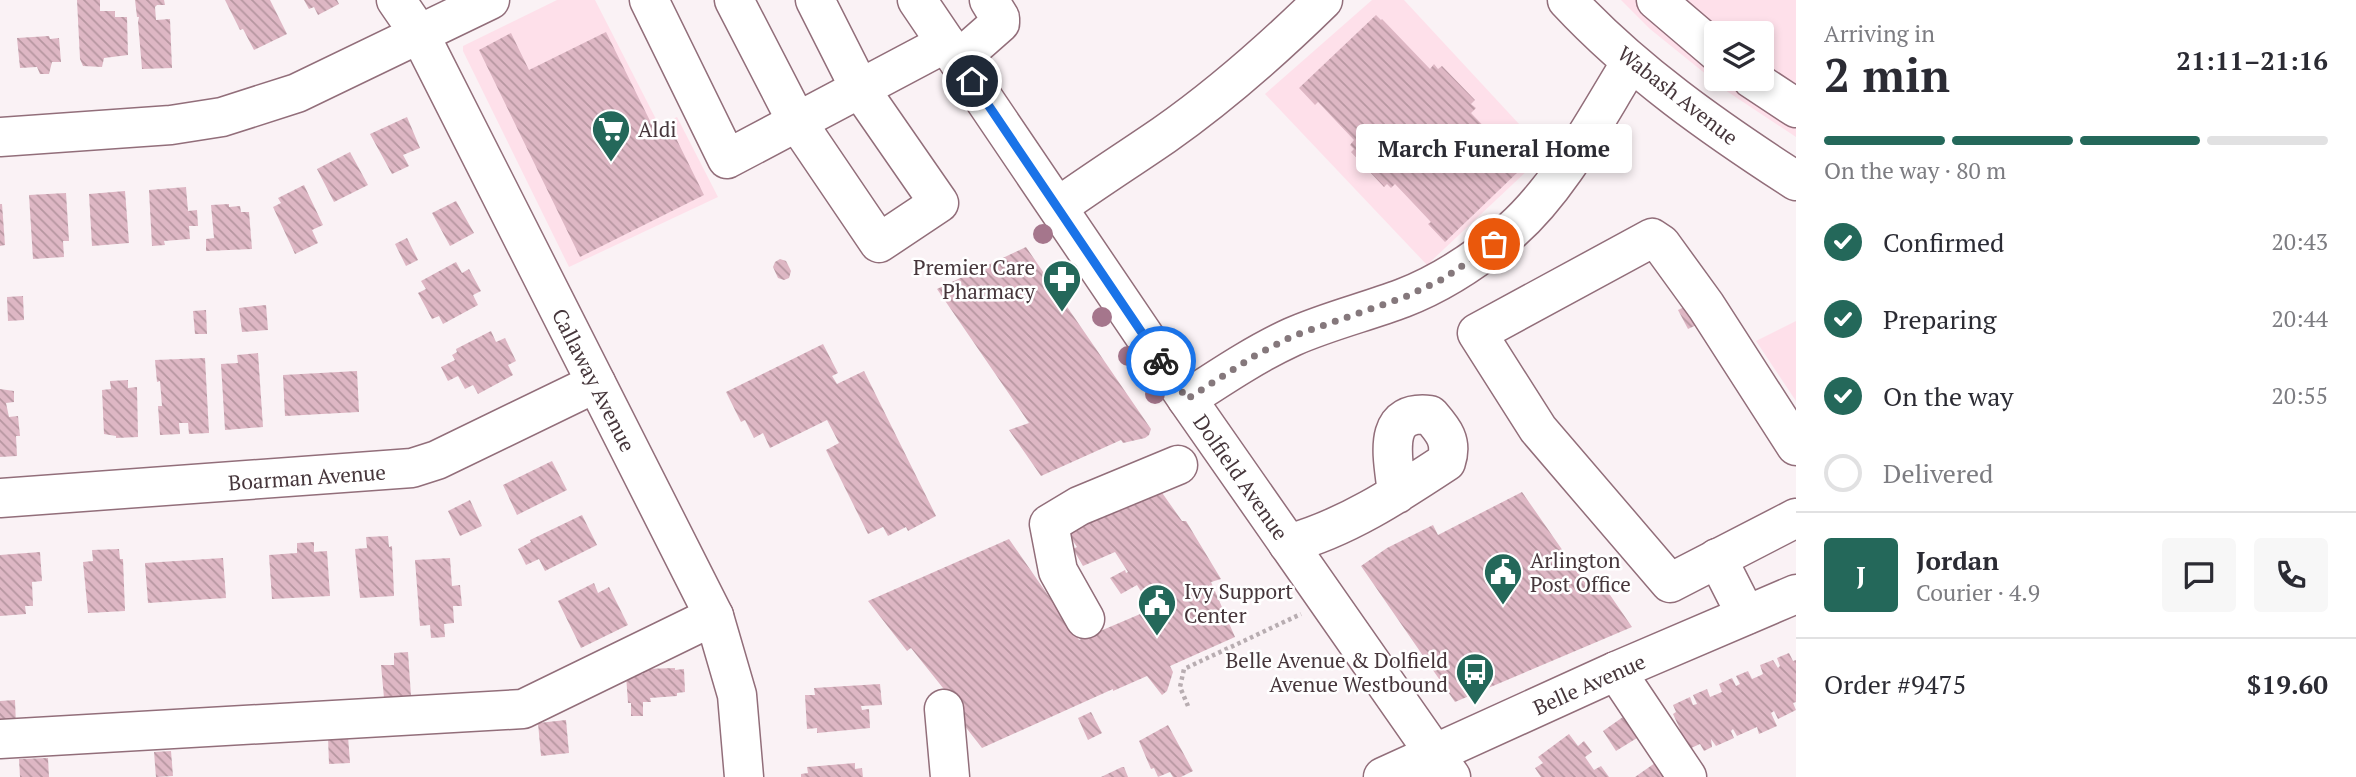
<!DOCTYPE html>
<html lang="en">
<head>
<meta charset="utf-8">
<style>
	body { margin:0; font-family:"PT Serif",serif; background:#f7f7f7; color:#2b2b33; height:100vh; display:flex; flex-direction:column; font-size:26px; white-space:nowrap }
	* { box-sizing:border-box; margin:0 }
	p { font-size:23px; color:#7c7c81 }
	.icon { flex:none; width:38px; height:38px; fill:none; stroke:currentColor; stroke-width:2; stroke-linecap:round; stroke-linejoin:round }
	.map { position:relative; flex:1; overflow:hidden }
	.details { display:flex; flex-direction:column; background:#fff; width:560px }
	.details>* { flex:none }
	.buttons { position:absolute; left:1704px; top:21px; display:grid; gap:14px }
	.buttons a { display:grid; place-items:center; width:70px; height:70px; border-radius:7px; background:#fff; box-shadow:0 4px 10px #0003; font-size:35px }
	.pin { position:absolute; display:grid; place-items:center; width:60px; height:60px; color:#fff; margin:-30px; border:4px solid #fff; border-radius:50%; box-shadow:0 2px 7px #0007 }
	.courier { position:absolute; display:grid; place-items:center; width:70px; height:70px; margin:-35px; border:5px solid #1a73e8; border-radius:50%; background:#fff; color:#222; box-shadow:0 2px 9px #0007 }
	.bubble { position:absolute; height:49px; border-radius:7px; background:#fff; box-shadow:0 4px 10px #0003; font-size:23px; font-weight:600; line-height:49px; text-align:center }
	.head em { font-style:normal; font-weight:600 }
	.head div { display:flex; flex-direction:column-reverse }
	.head { display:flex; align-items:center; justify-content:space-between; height:119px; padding:0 28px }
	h1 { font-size:46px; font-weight:600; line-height:52px }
	.bar { display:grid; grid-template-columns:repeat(4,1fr); gap:10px 7px; align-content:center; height:84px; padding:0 28px }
	.bar i { height:9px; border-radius:5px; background:#e1e1e2 }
	.bar .active { background:#24685a }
	.bar p { grid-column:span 4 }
	.line { display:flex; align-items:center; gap:18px; padding:0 28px; border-top:2px solid #e1e1e2 }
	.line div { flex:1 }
	.round { display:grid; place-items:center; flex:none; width:74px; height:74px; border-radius:7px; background:#f7f7f7 }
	ol { padding:0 28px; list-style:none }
	li { display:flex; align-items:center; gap:21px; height:77px }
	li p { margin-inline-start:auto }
	li .icon { padding:7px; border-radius:50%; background:#24685a; color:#fff; stroke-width:4 }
	li:last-child { color:#7c7c81 }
	li i { width:38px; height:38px; border:4px solid #e1e1e2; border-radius:50% }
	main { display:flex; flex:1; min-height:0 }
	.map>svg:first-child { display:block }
	.built { fill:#fee0ea; fill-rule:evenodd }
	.building { fill:url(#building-back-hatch) }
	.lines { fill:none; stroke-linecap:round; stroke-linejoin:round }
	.minor-casing { stroke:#926e7a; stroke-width:41 }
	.major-casing { stroke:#926e7a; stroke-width:41 }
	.path { stroke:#b8adb1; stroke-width:4.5; stroke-dasharray:3.5 3.5; stroke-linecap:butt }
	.minor { stroke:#fff; stroke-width:38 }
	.major { stroke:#fff; stroke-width:38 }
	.tree { fill:#a5768c }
	.done { stroke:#85787c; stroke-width:7; stroke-dasharray:0 12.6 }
	.route { stroke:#1a73e8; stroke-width:9 }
	.labels { text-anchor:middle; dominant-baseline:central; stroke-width:5; stroke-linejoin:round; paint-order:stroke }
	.street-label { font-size:21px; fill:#46363b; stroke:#fff }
	.poi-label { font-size:21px; fill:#46363b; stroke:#fff; text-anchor:start }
</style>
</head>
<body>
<main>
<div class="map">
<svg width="1796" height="777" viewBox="0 0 1796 777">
	<defs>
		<pattern id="building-back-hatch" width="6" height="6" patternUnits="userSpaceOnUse" patternTransform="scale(1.75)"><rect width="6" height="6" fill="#deb7c4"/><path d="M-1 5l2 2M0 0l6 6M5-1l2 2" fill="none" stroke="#b696a0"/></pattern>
	</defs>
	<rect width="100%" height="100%" fill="#faf2f5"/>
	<g class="built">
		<path d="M557 0H595L659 125 677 117 718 197 569 267 463 51V46Z"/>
		<path d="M1372 0H1404L1546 153 1427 265 1265 94Z"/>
		<path d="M1621 0H1796V137L1728 92 1650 29ZM1717 33H1762V79H1717Z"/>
		<path d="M1796 321V401L1756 341Z"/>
	</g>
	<g class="building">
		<path d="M77 0H100V11H115V17H127L128 55 104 58 102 67 83 66 80 59Z"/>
		<path d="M135 0H164L165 5H157L155 7 156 20 170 19 172 68 142 69 138 22 139 17H137Z"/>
		<path d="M225 0H270L287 34 254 50 243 29 240 30Z"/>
		<path d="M304 0H337L339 4 318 15 314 7 309 9Z"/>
		<path d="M1376 15 1381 20 1382 19 1430 69 1434 64 1438 69 1442 66 1475 100 1471 104 1476 108 1471 113 1520 164 1518 165 1521 169 1445 242 1428 224 1431 222 1395 184 1391 188 1387 184 1384 187 1351 152 1354 149 1350 145 1354 140 1318 102 1315 105 1299 88Z"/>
		<path d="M606 32 655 131 669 124 704 195 580 257 479 50 511 33 529 70Z"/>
		<path d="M49 36 50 39 59 38 61 62H52L49 74H40L37 67 20 68 17 38Z"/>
		<path d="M407 117 420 148 403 155 409 166 392 174 370 134Z"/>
		<path d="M350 152 368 185 334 202 317 169Z"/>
		<path d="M304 185 323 225 312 230 318 243 295 254 273 207 281 203 278 198Z"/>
		<path d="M186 187 188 211 197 210 198 226H189L190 239 164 241 165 245 152 246 149 190Z"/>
		<path d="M125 191 129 243 92 246 89 194Z"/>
		<path d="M66 193 69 241H63L64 257 33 259 29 195Z"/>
		<path d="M456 201 474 233 450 246 432 213Z"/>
		<path d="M0 204H2L5 245 0 246Z"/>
		<path d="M229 204V207L240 206 241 212H249L252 249 206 251V239L214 238 211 205Z"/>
		<path d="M407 238 418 260 406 266 395 244Z"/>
		<path d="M1026 247 1151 429 1149 435 1145 438 1123 443 1121 440 1041 476 1009 430 1029 423 937 289Z"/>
		<path d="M780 259 786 261 791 271 789 278 784 280 778 278 773 267 775 262Z"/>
		<path d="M456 262 462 273 469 269 481 291 473 295 478 305 443 324 439 316 432 319 418 293 426 289 421 281Z"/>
		<path d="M23 296 24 320 8 321 7 297Z"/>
		<path d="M1697 301 1707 320 1688 329 1678 310Z"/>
		<path d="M266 305 268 330 242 332 239 308Z"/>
		<path d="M206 310 207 334H195L193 311Z"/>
		<path d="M491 331 496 342 505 338 516 361 508 365 513 375 478 394 473 385 465 389 458 376 448 381 441 367 455 360 452 355 457 352 456 349Z"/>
		<path d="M823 344 838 373 832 376 837 384 864 371 936 516 908 531 906 527 888 536 883 527 868 534 826 450 839 443 827 420 770 448 763 433 754 438 745 420 741 422 726 392Z"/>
		<path d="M258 353 263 427 225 430 221 364 238 363 237 355Z"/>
		<path d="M205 358 209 433 189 434 188 423H179L180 434 160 435 158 406H162L160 381 157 382 155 360Z"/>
		<path d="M357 371 359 412 285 416 283 375Z"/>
		<path d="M128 380V388L137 387 138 437 116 438V436L104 434 102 390 111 389 110 381Z"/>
		<path d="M0 389 14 391V402L6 403 9 417 18 416 20 436H16L17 456 0 457Z"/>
		<path d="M552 461 567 490 517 515 503 485Z"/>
		<path d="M1153 480 1182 521H1186L1221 579 1211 582 1235 637 1170 666 1173 672 1167 691 1162 695 1147 676 1113 691V689L982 748 942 697 947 693 911 648 907 651 868 601 1009 539 1079 640 1152 609 1137 585 1121 594 1110 578 1125 570 1126 573 1128 572 1115 552 1083 566 1073 549 1077 547 1063 526Z"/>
		<path d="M1522 492 1586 584 1597 576 1632 627 1455 702 1361 566 1387 548 1433 525 1438 535Z"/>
		<path d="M470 500 482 526 460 536 448 511Z"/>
		<path d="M582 515 597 545 545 571 539 559 526 565 518 549 531 542 530 540Z"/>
		<path d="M388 536 389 547 392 546 394 596 360 598 355 549 367 548 366 537Z"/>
		<path d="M314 542V552L327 551 330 596 272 599 269 555 297 553V543Z"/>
		<path d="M119 549 120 559H123L125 611 88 613 83 562 93 561 92 550Z"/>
		<path d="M40 552 42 581 32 582 33 606H25L26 614 0 616V555Z"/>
		<path d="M223 558 226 598 148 603 145 563Z"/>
		<path d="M450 558 452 586 460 585 462 606H453L454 623 444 624 445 637 431 638 430 625 420 626 415 560Z"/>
		<path d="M594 583 598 593 609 587 628 625 581 648 558 601Z"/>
		<path d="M408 652 411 696 384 698 381 665H394V653Z"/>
		<path d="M1789 653 1793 661 1796 660V702L1793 703 1796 710 1778 719 1774 711 1771 713 1777 726 1759 734 1757 727 1737 736 1733 729 1731 731 1734 738 1716 746 1711 739 1712 747 1704 751 1700 744 1689 749 1673 714 1676 712 1673 705 1690 697 1693 705 1697 704 1693 695 1707 689 1710 697 1722 692 1719 684 1732 678 1736 686 1740 684 1736 676 1748 671 1752 679 1759 676 1763 674 1760 665 1773 660 1778 668 1780 666 1777 658Z"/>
		<path d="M675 668V670L684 669 685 692 677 693V696L650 698 651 702H643V716H631V703H628L626 675 643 674V669Z"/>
		<path d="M880 684 882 705 861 706 862 710 869 709 870 728 817 733V728L807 729 805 695H815L814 688Z"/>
		<path d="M15 700 16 726 0 727V701Z"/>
		<path d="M1091 712 1102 733 1088 740 1078 718Z"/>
		<path d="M1623 717 1637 738 1616 751 1603 731Z"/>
		<path d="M566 720 569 753 541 756 538 723Z"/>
		<path d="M1168 725 1193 771 1181 777H1173L1170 772 1158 777 1154 768 1151 769 1139 741Z"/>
		<path d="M1569 734 1578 746 1584 741 1592 752 1585 757 1594 770 1601 766 1609 777H1541L1535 768 1543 763 1538 757Z"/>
		<path d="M348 736 350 763 329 764 328 737Z"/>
		<path d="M171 751 173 776 156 777 154 752Z"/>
		<path d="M48 758 49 777H20L19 759Z"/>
		<path d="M855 763V769L862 768 863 777H801V774L808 773 807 767Z"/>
		<path d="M1655 763 1665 777H1635Z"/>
		<path d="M1124 767 1128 777H1101L1122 767Z"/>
	</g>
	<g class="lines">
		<g class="minor-casing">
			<g id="minor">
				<path d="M396 0 420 35 714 616 737 695 744 777"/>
				<path d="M649 0 727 159 946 43"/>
				<path d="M734 0 797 122 879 243 939 203 860 89 815 0"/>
				<path d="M917 0 1187 399 1451 777"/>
				<path d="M958 60 1000 23V18L989 0"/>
				<path d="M1058 207C1093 182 1129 159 1164 135 1221 95 1273 49 1323 0"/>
				<path d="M1187 399C1221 377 1255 354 1292 337 1328 321 1366 312 1403 298 1442 283 1479 258 1511 231 1561 187 1596 118 1631 62"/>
				<path d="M1796 446 1706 306 1661 244 1652 238 1477 333 1538 429 1670 583 1796 518"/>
				<path d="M0 498 412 468 437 460 596 383"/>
				<path d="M1288 544C1346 528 1396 495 1446 462 1453 441 1443 430 1430 415 1379 409 1394 461 1397 494"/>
				<path d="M1717 558 1746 615"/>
				<path d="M1085 619 1058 571 1049 524 1079 506 1178 465"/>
				<path d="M1616 671 1687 777"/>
				<path d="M944 709 950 777"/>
				<path d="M0 739 523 709 714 616"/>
				<path d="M1383 777 1616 671 1796 594"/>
			</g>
		</g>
		<g class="major-casing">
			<g id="major">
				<path d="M1567 0C1634 72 1714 128 1796 181"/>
				<path d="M1656 0 1717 52"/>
				<path d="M1752 79 1796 108"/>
				<path d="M0 137 171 125 222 117 297 93 490 0"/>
			</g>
		</g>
		<path class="path" d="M1188 706 1180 687 1184 669 1301 614"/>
		<use href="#minor" class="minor"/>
		<use href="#major" class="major"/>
	</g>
	<g class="tree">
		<circle cx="1043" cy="234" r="10"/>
		<circle cx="1069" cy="272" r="10"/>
		<circle cx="1102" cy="317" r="10"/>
		<circle cx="1128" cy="356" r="10"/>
		<circle cx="1155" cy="394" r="10"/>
	</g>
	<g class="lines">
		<path class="done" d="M1161 361 1187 399 1256 355 1293 336 1405 297 1443 279 1494 244"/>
		<path class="route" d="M972 81 1161 361"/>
	</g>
	<defs>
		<g id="supermarket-pin" transform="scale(2.0125)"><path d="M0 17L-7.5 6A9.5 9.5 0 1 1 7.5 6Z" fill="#24685a" stroke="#fff"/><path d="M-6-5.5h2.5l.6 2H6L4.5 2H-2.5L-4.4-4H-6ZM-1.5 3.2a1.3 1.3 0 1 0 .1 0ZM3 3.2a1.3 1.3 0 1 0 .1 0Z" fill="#fff"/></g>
		<g id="pharmacy-pin" transform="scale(2.0125)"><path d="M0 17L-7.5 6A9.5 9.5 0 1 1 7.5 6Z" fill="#24685a" stroke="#fff"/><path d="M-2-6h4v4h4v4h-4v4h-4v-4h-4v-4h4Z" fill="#fff"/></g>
		<g id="civic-pin" transform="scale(2.0125)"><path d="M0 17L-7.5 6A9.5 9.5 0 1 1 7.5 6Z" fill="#24685a" stroke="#fff"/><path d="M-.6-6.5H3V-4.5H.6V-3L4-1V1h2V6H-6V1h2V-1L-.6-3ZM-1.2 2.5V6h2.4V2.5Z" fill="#fff"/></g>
		<g id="bus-pin" transform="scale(2.0125)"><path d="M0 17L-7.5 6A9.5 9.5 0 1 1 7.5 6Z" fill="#24685a" stroke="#fff"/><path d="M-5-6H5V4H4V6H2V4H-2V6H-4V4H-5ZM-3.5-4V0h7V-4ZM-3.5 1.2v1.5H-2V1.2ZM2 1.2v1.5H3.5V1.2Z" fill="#fff"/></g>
	</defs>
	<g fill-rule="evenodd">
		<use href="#supermarket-pin" x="611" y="129"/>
		<use href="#pharmacy-pin" x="1062" y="279"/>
		<use href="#civic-pin" x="1503" y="572"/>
		<use href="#civic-pin" x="1157" y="603"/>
		<use href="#bus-pin" x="1475" y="672"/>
	</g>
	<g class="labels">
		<g class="street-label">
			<text transform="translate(1678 95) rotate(38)">Wabash Avenue</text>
			<text transform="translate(594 380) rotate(63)">Callaway Avenue</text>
			<text transform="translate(307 477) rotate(-4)">Boarman Avenue</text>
			<text transform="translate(1241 477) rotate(55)">Dolfield Avenue</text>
			<text transform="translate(1589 684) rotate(-24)">Belle Avenue</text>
		</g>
		<g class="poi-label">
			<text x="638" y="129">Aldi</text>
			<text x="1035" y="267" text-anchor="end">Premier Care<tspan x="1035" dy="24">Pharmacy</tspan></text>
			<text x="1530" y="560">Arlington<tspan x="1530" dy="24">Post Office</tspan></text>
			<text x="1184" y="591">Ivy Support<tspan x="1184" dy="24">Center</tspan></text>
			<text x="1448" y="660" text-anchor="end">Belle Avenue &amp; Dolfield<tspan x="1448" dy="24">Avenue Westbound</tspan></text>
		</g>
	</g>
</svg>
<div class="buttons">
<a><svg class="icon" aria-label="layers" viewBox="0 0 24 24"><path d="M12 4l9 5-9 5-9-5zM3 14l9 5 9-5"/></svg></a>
</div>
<div class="pin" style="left:1494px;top:244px;background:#ea580c"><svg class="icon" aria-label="bag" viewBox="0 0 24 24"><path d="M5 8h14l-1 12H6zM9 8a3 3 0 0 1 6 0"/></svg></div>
<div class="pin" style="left:972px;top:81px;background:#1f2937"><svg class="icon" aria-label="home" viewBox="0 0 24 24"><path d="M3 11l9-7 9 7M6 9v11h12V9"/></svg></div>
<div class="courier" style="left:1161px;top:361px"><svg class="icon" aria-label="bike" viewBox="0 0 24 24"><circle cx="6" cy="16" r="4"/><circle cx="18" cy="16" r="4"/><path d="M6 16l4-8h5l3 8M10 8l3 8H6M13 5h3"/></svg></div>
<div class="bubble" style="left:1356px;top:124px;width:276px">March Funeral Home</div>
</div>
<section class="details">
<div class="head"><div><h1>2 min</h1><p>Arriving in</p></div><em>21:11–21:16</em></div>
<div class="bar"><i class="active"></i><i class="active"></i><i class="active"></i><i></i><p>On the way · 80 m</p></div>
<ol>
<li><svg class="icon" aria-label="check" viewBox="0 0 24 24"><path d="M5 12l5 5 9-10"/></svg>Confirmed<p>20:43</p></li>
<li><svg class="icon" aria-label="check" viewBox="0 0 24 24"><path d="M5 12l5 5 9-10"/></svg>Preparing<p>20:44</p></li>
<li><svg class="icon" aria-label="check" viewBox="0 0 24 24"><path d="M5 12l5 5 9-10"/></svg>On the way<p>20:55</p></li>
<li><i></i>Delivered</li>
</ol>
<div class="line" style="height:126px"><b class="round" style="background:#24685a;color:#fff">J</b><div><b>Jordan</b><p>Courier · 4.9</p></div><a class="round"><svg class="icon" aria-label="chat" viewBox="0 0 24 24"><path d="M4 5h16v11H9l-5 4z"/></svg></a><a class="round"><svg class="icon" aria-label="phone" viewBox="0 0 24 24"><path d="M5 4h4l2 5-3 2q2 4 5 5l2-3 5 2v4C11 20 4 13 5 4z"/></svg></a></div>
<div class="line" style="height:91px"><div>Order #9475</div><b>$19.60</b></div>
</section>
</main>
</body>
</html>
